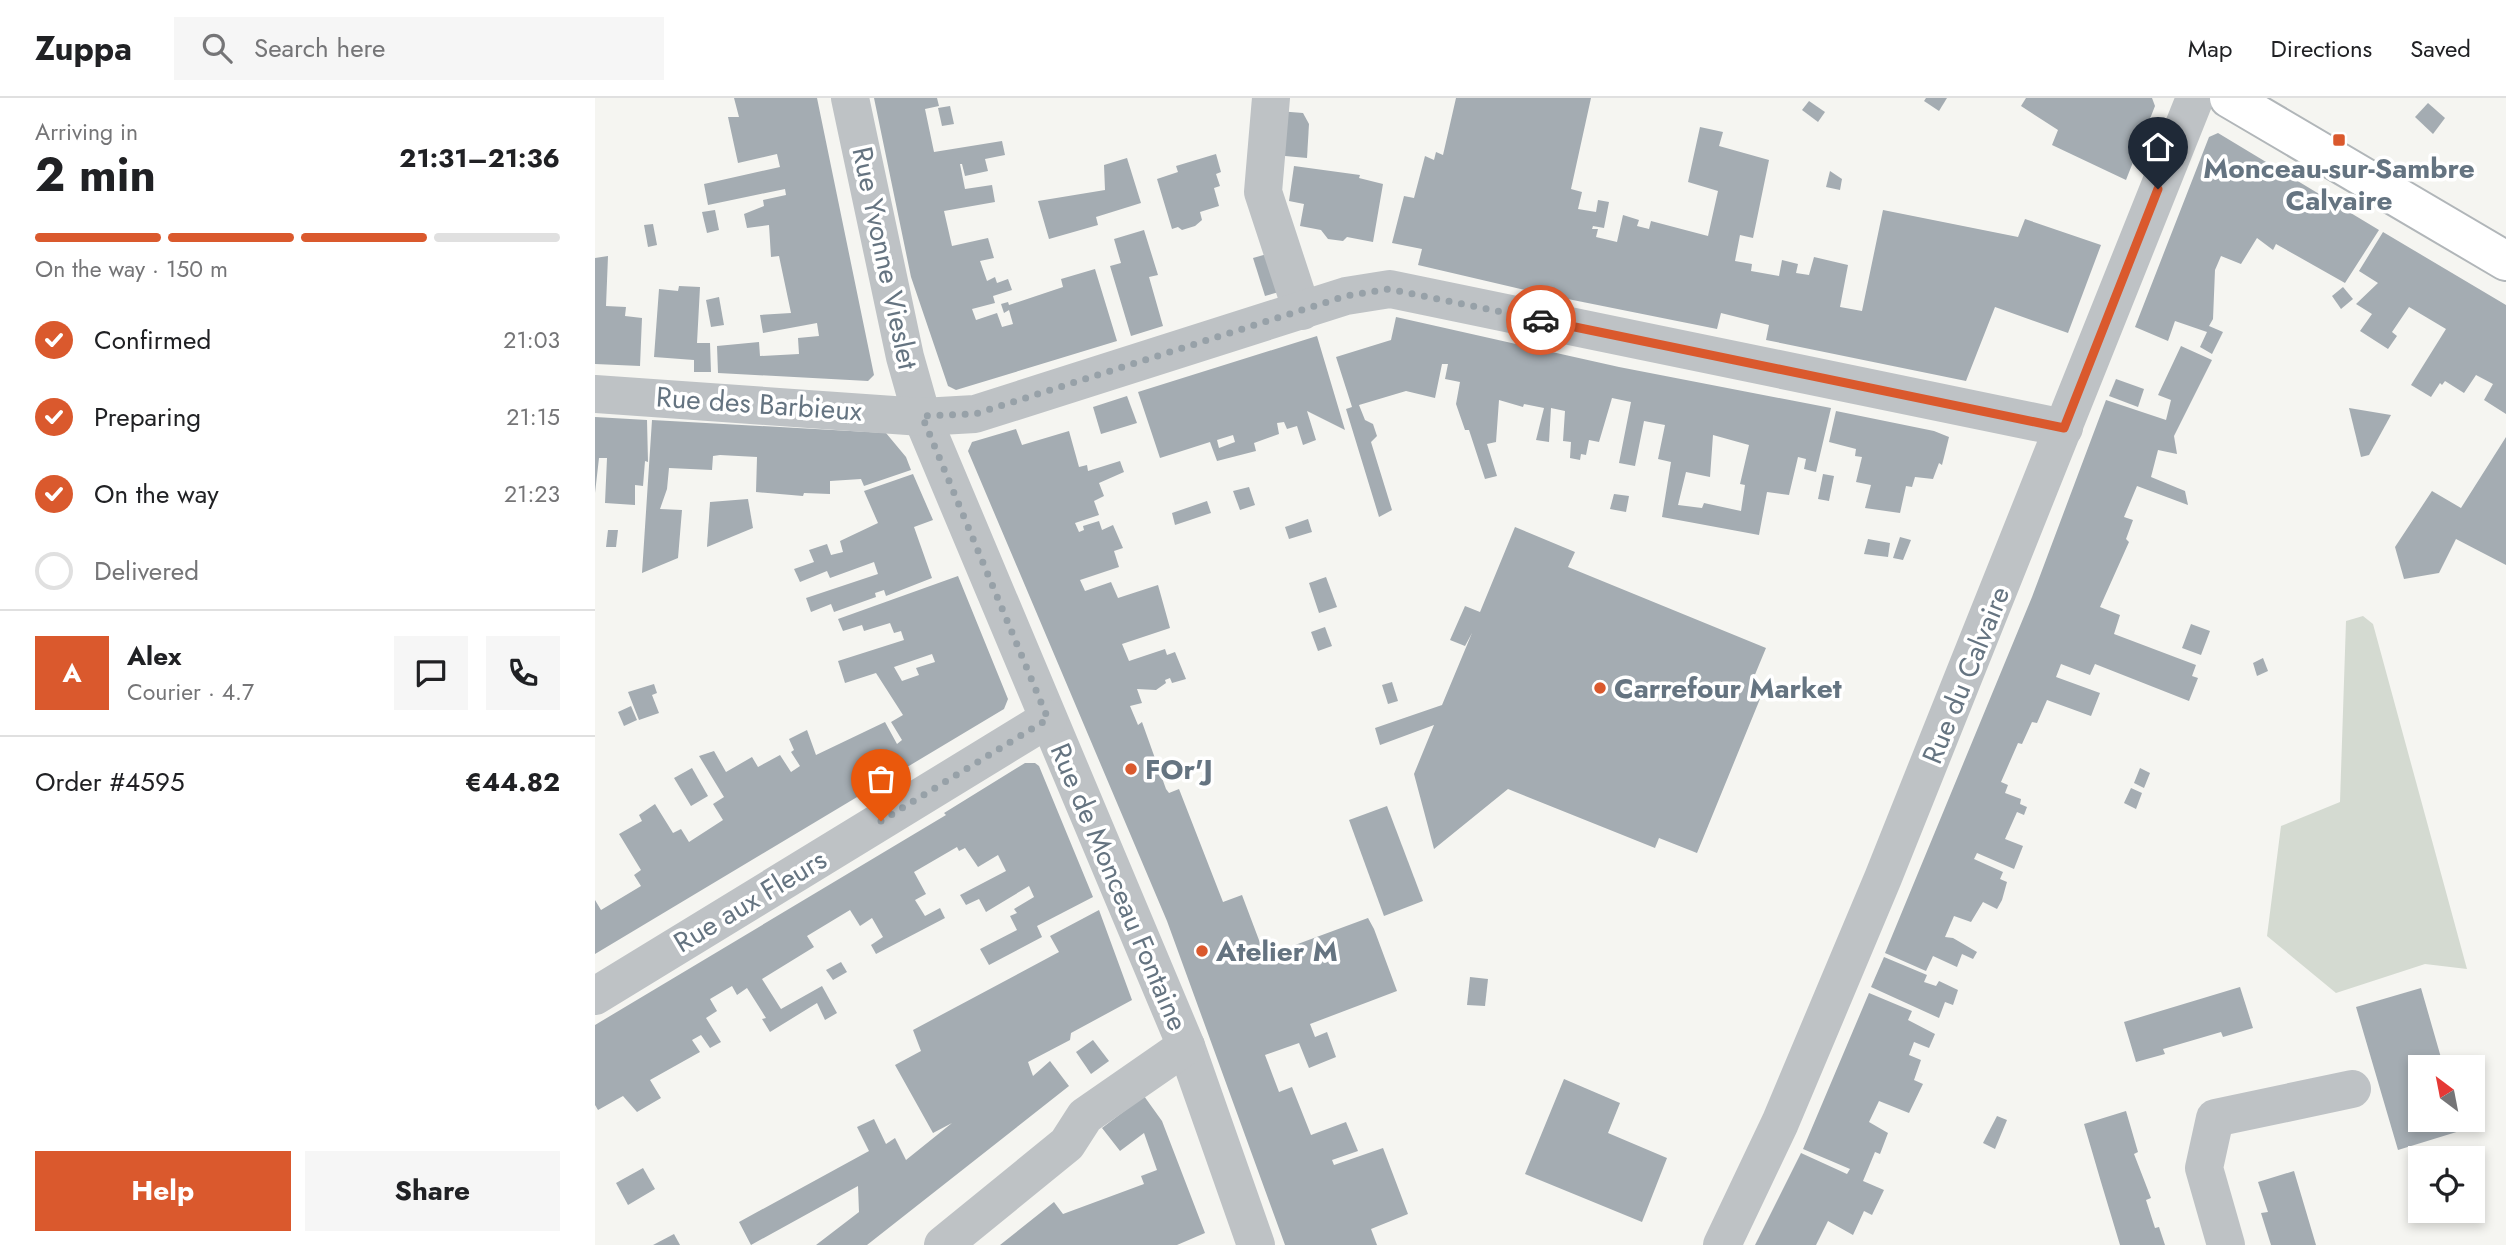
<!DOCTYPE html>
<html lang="en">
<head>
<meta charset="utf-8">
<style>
	body { margin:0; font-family:Jost,sans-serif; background:#f6f6f6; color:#202124; height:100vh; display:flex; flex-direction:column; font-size:26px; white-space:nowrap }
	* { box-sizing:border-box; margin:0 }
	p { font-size:23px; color:#757577 }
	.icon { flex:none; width:38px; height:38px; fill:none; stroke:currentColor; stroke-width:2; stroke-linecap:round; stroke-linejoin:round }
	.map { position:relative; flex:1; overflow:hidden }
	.drawer { display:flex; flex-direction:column; background:#fff; width:595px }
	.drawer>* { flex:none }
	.needle { width:46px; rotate:328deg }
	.tools { position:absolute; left:1813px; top:957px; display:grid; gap:14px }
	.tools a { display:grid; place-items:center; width:77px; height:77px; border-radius:0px; background:#fff; box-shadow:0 4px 10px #0003; font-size:35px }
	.pin { position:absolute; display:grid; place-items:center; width:60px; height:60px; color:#fff; margin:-72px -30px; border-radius:50% 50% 50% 0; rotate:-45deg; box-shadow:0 0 7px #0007 }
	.pin .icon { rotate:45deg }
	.courier { position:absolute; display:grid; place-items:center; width:70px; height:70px; margin:-35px; border:5px solid #da592d; border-radius:50%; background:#fff; color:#222; box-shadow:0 2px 9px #0007 }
	.overview em { font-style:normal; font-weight:700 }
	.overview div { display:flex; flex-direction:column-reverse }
	.overview { display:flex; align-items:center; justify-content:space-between; height:119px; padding:0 35px }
	h1 { font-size:46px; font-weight:700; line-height:52px }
	.bar { display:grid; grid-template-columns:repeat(4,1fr); gap:10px 7px; align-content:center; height:84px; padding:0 35px }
	.bar i { height:9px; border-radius:5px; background:#e0e0e0 }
	.bar .on { background:#da592d }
	.bar p { grid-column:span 4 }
	.line { display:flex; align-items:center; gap:18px; padding:0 35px; border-top:2px solid #e0e0e0 }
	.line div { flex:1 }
	.round { display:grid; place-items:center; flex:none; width:74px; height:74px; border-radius:0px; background:#f6f6f6 }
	ol { padding:0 35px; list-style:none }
	li { display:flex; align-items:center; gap:21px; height:77px }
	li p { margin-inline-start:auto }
	li .icon { padding:7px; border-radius:50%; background:#da592d; color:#fff; stroke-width:4 }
	li:last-child { color:#757577 }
	li i { width:38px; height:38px; border:4px solid #e0e0e0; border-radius:50% }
	.cta { display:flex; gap:14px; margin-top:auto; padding:14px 35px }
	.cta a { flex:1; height:80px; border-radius:0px; background:#da592d; color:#fff; font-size:28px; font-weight:700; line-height:80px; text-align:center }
	.cta a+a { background:#f6f6f6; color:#202124 }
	header { display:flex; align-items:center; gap:42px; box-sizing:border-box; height:98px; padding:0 35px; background:#fff; border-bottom:2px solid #e0e0e0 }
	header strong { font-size:33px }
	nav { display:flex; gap:38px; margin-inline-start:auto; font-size:24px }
	.search { width:490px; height:63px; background:#f6f6f6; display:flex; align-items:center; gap:18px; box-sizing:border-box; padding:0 24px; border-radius:0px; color:#757577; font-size:26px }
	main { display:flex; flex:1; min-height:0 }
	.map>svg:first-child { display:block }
	.green { fill:#d4dad1 }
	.building { fill:#a4acb2; fill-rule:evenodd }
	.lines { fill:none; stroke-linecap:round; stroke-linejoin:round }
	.major-casing { stroke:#b1b6b9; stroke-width:42 }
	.minor { stroke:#bec2c5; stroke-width:38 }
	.major { stroke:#fff; stroke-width:38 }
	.done { stroke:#97a1a8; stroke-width:7; stroke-dasharray:0 12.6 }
	.route { stroke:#da592d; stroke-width:9 }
	.poi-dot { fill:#da592d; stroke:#fff; stroke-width:2.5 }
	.labels { text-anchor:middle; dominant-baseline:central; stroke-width:7; stroke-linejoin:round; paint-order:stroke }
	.poi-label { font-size:28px; font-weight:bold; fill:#657481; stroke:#fff; text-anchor:start }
	.street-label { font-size:28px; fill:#657481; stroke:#fff }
</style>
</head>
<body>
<header>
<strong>Zuppa</strong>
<div class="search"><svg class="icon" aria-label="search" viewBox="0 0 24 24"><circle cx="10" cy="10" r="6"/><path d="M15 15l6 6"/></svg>Search here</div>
<nav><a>Map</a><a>Directions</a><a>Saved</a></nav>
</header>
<main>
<section class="drawer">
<div class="overview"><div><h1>2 min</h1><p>Arriving in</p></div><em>21:31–21:36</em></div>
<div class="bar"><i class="on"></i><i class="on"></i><i class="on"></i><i></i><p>On the way · 150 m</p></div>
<ol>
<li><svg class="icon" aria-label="check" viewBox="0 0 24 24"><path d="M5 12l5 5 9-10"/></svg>Confirmed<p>21:03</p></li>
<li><svg class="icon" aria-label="check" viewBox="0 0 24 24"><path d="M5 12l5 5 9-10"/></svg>Preparing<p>21:15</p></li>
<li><svg class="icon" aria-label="check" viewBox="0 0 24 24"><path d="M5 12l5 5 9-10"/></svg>On the way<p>21:23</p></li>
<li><i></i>Delivered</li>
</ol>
<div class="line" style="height:126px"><b class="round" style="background:#da592d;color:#fff">A</b><div><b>Alex</b><p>Courier · 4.7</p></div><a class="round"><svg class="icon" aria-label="chat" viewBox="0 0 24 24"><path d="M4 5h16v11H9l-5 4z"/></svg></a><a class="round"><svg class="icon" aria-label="phone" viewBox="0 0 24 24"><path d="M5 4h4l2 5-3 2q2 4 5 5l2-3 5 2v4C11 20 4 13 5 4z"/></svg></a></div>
<div class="line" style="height:91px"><div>Order #4595</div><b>€44.82</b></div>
<div class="cta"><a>Help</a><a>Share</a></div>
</section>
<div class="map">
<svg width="1911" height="1147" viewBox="0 0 1911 1147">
	<rect width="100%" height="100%" fill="#f5f5f1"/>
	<path class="green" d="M1768 518 1778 526 1872 871 1830 866 1741 895 1672 838 1686 728 1745 704 1751 523Z"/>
	<g class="building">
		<path d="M139 0H222L279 277 273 283 123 275 122 248 164 244 165 258 204 256 203 240 224 238 222 225 168 235 165 217 196 215 184 158 176 159 174 127 152 130 149 116 169 108 168 102 191 97 190 91 113 107 109 86 185 69 182 56 143 65 133 19H144Z"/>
		<path d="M279 0H342L344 8 330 11 339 54 407 43 410 57 390 61 393 73 370 78 367 66H365L370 91 397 87 400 104 349 113 357 148 393 140 399 160 385 163 392 183 400 179 402 185 413 181 417 192 398 198 400 205 377 211 381 222 402 215 407 229 418 226 414 212 409 215 406 206 413 204 414 207 468 189 466 181 500 171 522 243 361 292 353 288 316 179Z"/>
		<path d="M861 0H996L976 91 987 94 983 111 1001 114 1003 102 1014 104 1009 130 998 128 997 131H1003L1001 139 1022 144 1028 117 1044 122 1042 128 1054 131 1056 123 1113 138 1123 93 1093 84 1105 29 1128 34 1124 48 1174 62 1158 140 1145 137 1140 163 1157 166 1156 173 1184 178 1187 162 1203 166 1201 175 1214 177 1219 159 1253 167 1245 209 1267 213 1288 112 1423 139 1430 121 1506 147 1473 235 1400 209 1371 283 1171 242 1174 227 1126 215 1122 231 938 194 823 167 827 151 797 145 809 98 819 100 830 58 839 62 841 54 848 57Z"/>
		<path d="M1331 0H1352L1344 13 1329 3Z"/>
		<path d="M1431 0H1557L1560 8 1531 82 1457 47 1463 32 1426 8Z"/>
		<path d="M1214 3 1230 14 1223 24 1207 12Z"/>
		<path d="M1833 5 1850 20 1838 36 1820 19Z"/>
		<path d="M355 8 359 26 347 28 343 10Z"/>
		<path d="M683 13 708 15 714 26 712 60 679 57Z"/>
		<path d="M1623 35 1784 132 1750 185 1681 146 1678 152 1662 140 1646 166 1626 158 1620 172 1618 221 1614 228 1628 234 1617 256 1605 249 1612 234 1580 223 1573 243 1540 229 1614 39Z"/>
		<path d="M621 56 626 74 621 76 625 88 619 90 624 108 605 114 607 122 600 128 587 132 583 129 577 131 562 81 583 74 581 68Z"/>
		<path d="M532 60 546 105 501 119 503 127 454 141 443 103 510 92 509 67Z"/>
		<path d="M699 68 765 77 764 80 788 86 778 144 752 139 748 143 733 141 726 132 705 128 709 106 694 103Z"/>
		<path d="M1235 73 1247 81 1245 92 1231 89Z"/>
		<path d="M120 112 124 132 112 135 107 114Z"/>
		<path d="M58 126 62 147 53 149 49 127Z"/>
		<path d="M549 132 563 177 554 179 568 228 536 238 515 168 526 165 519 141Z"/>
		<path d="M1788 134 1911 207V316L1889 302 1898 286 1881 277 1869 295 1850 283 1847 287 1845 285 1836 299 1816 287 1851 231 1814 209 1797 234 1802 238 1793 251 1765 233 1777 216 1761 206 1783 185 1764 173Z"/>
		<path d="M679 154 691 192 670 198 658 160Z"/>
		<path d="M13 158 11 208 31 209 30 218 47 220 45 268 0 266V160Z"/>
		<path d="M84 188 105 189 102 245H115L116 274H99V262L59 259 64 191 83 193Z"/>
		<path d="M1748 189 1758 201 1746 211 1737 198Z"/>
		<path d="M124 199 129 227 116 229 111 202Z"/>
		<path d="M801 219 1024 269 1236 310 1221 374 1209 371 1211 361 1203 359 1194 397 1172 394 1164 437 1067 419 1076 364 1063 361 1070 327 1049 323 1040 368 1024 365 1036 304 1017 300 1004 344 994 342 991 357 986 356 985 362 975 360 976 344 968 343 970 313 956 310 954 344 941 342 949 310 929 306 928 309 904 302 901 344 892 346 902 378 890 381 874 332H870L861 306 865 284 850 281 853 266H847L840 300 811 293 764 307 770 322 778 326 782 338 776 344 797 412 784 419 751 311 757 309 741 259 796 242ZM1118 337 1154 347 1145 386 1150 387 1146 413 1109 405 1107 410 1083 407 1091 374 1115 379Z"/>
		<path d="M722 238 750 332 712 313 721 342 708 347 702 328 692 331 689 324 682 325 684 336 659 345 661 353 622 363 615 344 565 360 543 294ZM638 337 640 344 624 350 622 342Z"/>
		<path d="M1586 248 1617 262 1579 338 1582 356 1563 352 1556 379 1590 393 1593 407 1542 388 1529 419 1538 422 1531 441 1534 444 1505 509 1525 517 1519 536 1601 567 1597 578 1603 580 1594 603 1500 566 1495 577 1466 566 1461 579 1505 595 1496 618 1452 602 1442 625 1437 624 1427 646 1423 645 1406 684 1413 687 1410 695 1426 701 1425 706 1432 709 1429 717 1422 714 1410 741 1428 748 1419 771 1382 755 1379 761 1408 774 1405 781 1412 784 1407 802 1402 811 1388 804 1376 824 1359 818 1350 839 1358 840 1382 854 1378 861 1367 856 1362 869 1338 858 1331 873 1290 855 1437 499 1511 302 1571 322 1576 302 1563 297Z"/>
		<path d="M1521 281 1549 291 1543 309 1514 298Z"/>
		<path d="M532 298 542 325 506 336 498 309Z"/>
		<path d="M1754 310 1796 317 1774 357 1766 359Z"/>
		<path d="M1241 313 1339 333 1354 339 1347 367 1344 365 1338 381 1320 379 1317 389 1311 388 1305 415 1270 410 1276 387 1261 384 1267 359 1260 358 1261 351 1234 344Z"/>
		<path d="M0 319 52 322 53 364 50 363 48 388 40 387V407L10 405 12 360H4L0 395Z"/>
		<path d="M57 322 291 335 311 359 316 372 269 388 266 381 235 383V396L209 395 208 398 161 394 162 359 125 357 118 358 117 372 74 370 72 391 65 411 87 412 83 460 47 475Z"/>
		<path d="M421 331 427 347 474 333 484 369 492 367 493 373 525 363 529 374 504 385 509 398 499 403 504 417 480 425 484 434 489 432 488 428 504 423 507 432 518 427 528 450 519 453 524 469 485 482 490 493 516 484 523 500 563 487 575 530 527 546 534 563 570 551 572 557 580 554 591 581 577 585 575 580 570 582 571 585 561 592 542 591 547 605 535 608 543 627 547 624 571 691 574 695 584 691 628 804 647 797 670 858 773 820 779 831 802 893 715 926 720 939 732 934 741 959 714 970 704 945 670 957 684 994 697 989 716 1037 751 1024 763 1053 737 1062 739 1067 788 1050 813 1116 776 1131 782 1147H690L572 823 373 353 377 344Z"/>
		<path d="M1911 339V467L1861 441 1844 475 1809 481 1800 449 1837 393 1866 410Z"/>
		<path d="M318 376 338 422 319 429 337 480 291 498 289 492 280 495 281 499 239 514 236 506 216 514 211 500 283 476 279 464 235 480 232 473 205 484 199 471 219 464 214 452 232 446 236 457 248 454 245 443 283 425 269 393Z"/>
		<path d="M1228 376 1239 378 1234 403 1223 401Z"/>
		<path d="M654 389 660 407 645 412 638 393Z"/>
		<path d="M1019 396 1034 398 1031 414 1015 411Z"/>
		<path d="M153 401 158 430 112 449 115 404Z"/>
		<path d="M612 403 616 415 580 427 577 415Z"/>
		<path d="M713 421 717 434 694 441 690 429Z"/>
		<path d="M920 429 980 454 973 469 1171 550 1154 591 1167 596 1102 755 1064 740 1060 750 913 691 839 751 819 676 839 627 785 647 780 630 847 607 877 535 870 548 855 542 870 508 885 514Z"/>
		<path d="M13 432H23L21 449H11Z"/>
		<path d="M1305 439 1316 442 1308 462 1298 460Z"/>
		<path d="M1273 441 1295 445 1293 459 1269 456Z"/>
		<path d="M363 478 413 601 409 611 0 856V802L6 812 46 788 39 777 46 772 24 736 47 723 44 717 60 706 78 735 86 731 94 744 128 722 118 706 129 699 104 658 119 653 131 674 157 659 163 669 185 657 196 674 205 668 196 654 199 652 194 641 212 632 221 657 290 624 302 646 307 642 296 624 308 617 281 575 250 585 243 563 309 542 306 533 299 535 295 525 269 533 267 527 248 533 243 521ZM337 556 340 564 321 570 324 577 307 583 299 569Z"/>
		<path d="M731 479 742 509 724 515 714 485Z"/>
		<path d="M1596 526 1615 533 1606 557 1587 550Z"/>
		<path d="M730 529 737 548 723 553 716 534Z"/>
		<path d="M1668 560 1673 573 1662 578 1658 565Z"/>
		<path d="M797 584 803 603 793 606 787 587Z"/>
		<path d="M59 586 62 595 57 597 64 615 44 622 33 594Z"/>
		<path d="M36 608 42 622 29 628 23 614Z"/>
		<path d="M430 665H440L444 668 498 799 442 828 447 839 394 867 385 851 422 832 415 818 422 815 419 811 439 799 434 788 391 814 384 801 371 807 365 797 411 773 403 757 383 769 370 750 364 753 362 749 319 774 331 796 320 802 330 818 345 810 350 820 281 856 276 847 288 839 277 820 265 828 255 812 212 838 219 849 167 881 186 911 227 888 242 915 230 922 222 905 175 934 167 921 171 920 152 890 142 897 137 888 115 901 122 913 111 920 126 944 115 950 106 937 97 942 105 954 55 982 66 1000 42 1014 28 998 3 1012 0 1007V927L351 717 349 715Z"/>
		<path d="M97 670 113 698 96 708 79 680Z"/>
		<path d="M1545 670 1555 675 1549 690 1539 685Z"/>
		<path d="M1536 690 1547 695 1541 711 1529 705Z"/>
		<path d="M792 708 828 803 789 818 754 722Z"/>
		<path d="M504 812 537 902 476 935 475 942 433 964 438 978 455 963 474 988 272 1147H221L264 1114 263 1088 156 1147 144 1124 274 1053 262 1029 279 1021 291 1046 300 1040 311 1062 357 1025 338 1035 300 967 326 953 318 932 464 854 455 838Z"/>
		<path d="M1289 859 1332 877 1329 884 1341 888 1344 883 1363 892 1358 907 1350 904 1344 920 1276 889Z"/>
		<path d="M246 864 252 874 238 882 231 872Z"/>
		<path d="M875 879 893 881 890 908 872 907Z"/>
		<path d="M1645 889 1658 930 1628 939 1626 934 1568 951 1570 956 1541 964 1529 924Z"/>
		<path d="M1826 890 1849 970H1825V1022H1865L1868 1032 1803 1052 1761 909Z"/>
		<path d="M1274 895 1317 913 1313 922 1340 936 1334 950 1319 944 1314 957 1326 962 1319 982 1328 986 1314 1015 1284 1003 1274 1024 1293 1035 1285 1056 1280 1054 1268 1083 1289 1092 1277 1117 1269 1113 1258 1137 1233 1123 1221 1147H1160L1206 1055 1252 1076 1255 1071 1208 1051Z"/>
		<path d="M498 942 514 963 496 976 481 954Z"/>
		<path d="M969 981 1025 1005 1013 1035 1072 1060 1047 1124 930 1076Z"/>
		<path d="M549 998 567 1023 610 1135 582 1147H405L459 1104 468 1116 549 1086 546 1078 562 1072 549 1035 525 1053 507 1030Z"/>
		<path d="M1531 1013 1543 1054 1539 1056 1556 1100 1551 1102 1560 1130 1564 1129 1570 1147H1525L1506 1084 1489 1026Z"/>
		<path d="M1402 1018 1412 1022 1400 1051 1388 1045Z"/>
		<path d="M48 1070 60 1091 33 1107 21 1085Z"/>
		<path d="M1699 1073 1721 1147H1676L1666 1115 1673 1114 1663 1084Z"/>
		<path d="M79 1136 85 1147H58Z"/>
	</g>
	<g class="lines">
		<g class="major-casing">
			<path id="major" d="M1634 0 1911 163"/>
		</g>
		<g class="minor">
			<path d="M255 0 310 259 327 319 591 948 661 1147"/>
			<path d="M676 0 668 94 707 213"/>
			<path d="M0 296 327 319 380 316 751 198 795 191 1469 330"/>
			<path d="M0 898 453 621"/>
			<path d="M348 1147 472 1046 490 1018 591 948"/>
			<path d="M1127 1147 1185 1025 1288 780 1600 0"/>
			<path d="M1631 1147 1609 1070 1620 1020 1757 991"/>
		</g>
		<use href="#major" class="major"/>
	</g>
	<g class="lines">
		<path class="done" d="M286 723 453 621 327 318 380 316 751 198 794 191 946 222"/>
		<path class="route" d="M946 222 1469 330 1563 91"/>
	</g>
	<g class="poi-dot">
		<rect x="1737" y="35" width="14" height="14" rx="3.5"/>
		<circle cx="1005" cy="590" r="7"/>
		<circle cx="536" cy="671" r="7"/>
		<circle cx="607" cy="853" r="7"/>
	</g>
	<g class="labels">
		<g class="poi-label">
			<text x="1744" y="70" text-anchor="middle">Monceau-sur-Sambre<tspan x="1744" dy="32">Calvaire</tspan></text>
			<text x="1019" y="590">Carrefour Market</text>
			<text x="550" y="671">FOr'J</text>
			<text x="621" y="853">Atelier M</text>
		</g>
		<g class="street-label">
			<text transform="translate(290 160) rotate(78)">Rue Yvonne Vieslet</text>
			<text transform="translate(164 306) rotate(4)">Rue des Barbieux</text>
			<text transform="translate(1371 577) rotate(-68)">Rue du Calvaire</text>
			<text transform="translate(524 789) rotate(67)">Rue de Monceau Fontaine</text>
			<text transform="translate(155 803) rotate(-31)">Rue aux Fleurs</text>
		</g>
	</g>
</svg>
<div class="tools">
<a><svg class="needle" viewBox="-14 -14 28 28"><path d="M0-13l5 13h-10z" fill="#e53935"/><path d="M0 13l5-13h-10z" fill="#757577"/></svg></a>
<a><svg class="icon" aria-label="locate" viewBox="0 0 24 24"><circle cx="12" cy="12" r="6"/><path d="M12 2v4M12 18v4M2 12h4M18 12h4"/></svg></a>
</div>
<div class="pin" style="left:286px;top:723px;background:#ea580c"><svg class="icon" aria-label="bag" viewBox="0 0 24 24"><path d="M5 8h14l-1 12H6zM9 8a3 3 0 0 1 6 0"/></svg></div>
<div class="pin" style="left:1563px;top:91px;background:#1f2937"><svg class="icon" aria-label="home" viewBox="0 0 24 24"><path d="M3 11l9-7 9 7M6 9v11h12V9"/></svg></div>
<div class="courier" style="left:946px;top:222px"><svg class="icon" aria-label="car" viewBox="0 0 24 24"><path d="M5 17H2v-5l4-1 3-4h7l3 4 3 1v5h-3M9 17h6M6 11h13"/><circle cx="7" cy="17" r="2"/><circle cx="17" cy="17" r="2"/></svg></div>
</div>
</main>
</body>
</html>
